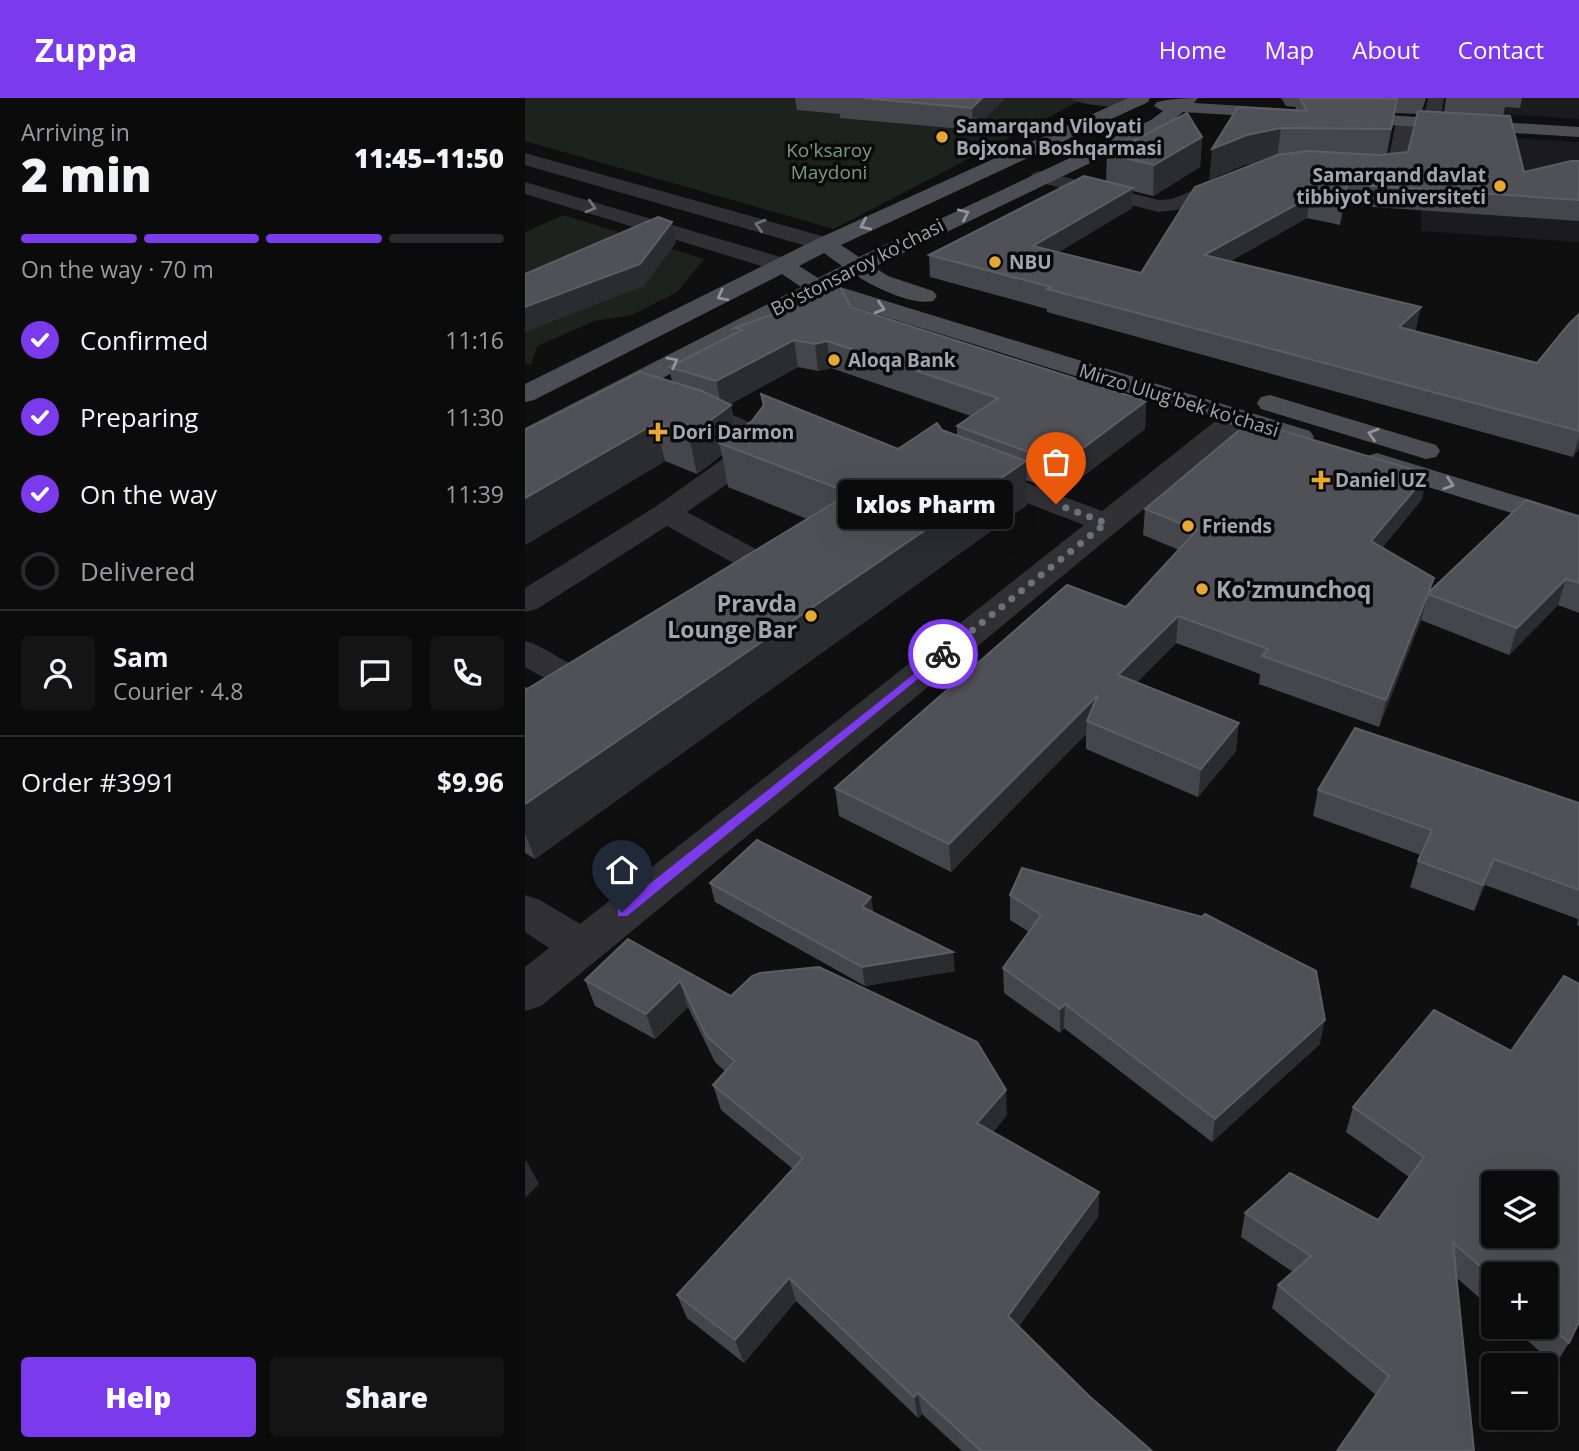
<!DOCTYPE html>
<html lang="en">
<head>
<meta charset="utf-8">
<style>
	body { margin:0; font-family:"Open Sans",sans-serif; background:#141415; color:#f1f3f6; height:100vh; display:flex; flex-direction:column; font-size:26px; white-space:nowrap }
	* { box-sizing:border-box; margin:0 }
	p { font-size:23px; color:#9a9b9d }
	.icon { flex:none; width:38px; height:38px; fill:none; stroke:currentColor; stroke-width:2; stroke-linecap:round; stroke-linejoin:round }
	.map { position:relative; flex:1; overflow:hidden }
	.drawer { display:flex; flex-direction:column; background:#0b0b0c; width:525px }
	.drawer>* { flex:none }
	.controls { position:absolute; left:956px; top:1073px; display:grid; gap:14px }
	.controls a { display:grid; place-items:center; width:77px; height:77px; border-radius:7px; background:#0b0b0c; box-shadow:0 7px 28px #0002,0 0 0 2px #2b2b2d; font-size:35px }
	.pin { position:absolute; display:grid; place-items:center; width:60px; height:60px; color:#fff; margin:-72px -30px; border-radius:50% 50% 50% 0; rotate:-45deg; box-shadow:0 0 7px #0007 }
	.pin .icon { rotate:45deg }
	.courier { position:absolute; display:grid; place-items:center; width:70px; height:70px; margin:-35px; border:5px solid #7c3aed; border-radius:50%; background:#fff; color:#222; box-shadow:0 2px 9px #0007 }
	.bubble { position:absolute; height:49px; border-radius:7px; background:#0b0b0c; box-shadow:0 7px 28px #0002,0 0 0 2px #2b2b2d; font-size:23px; font-weight:800; line-height:49px; text-align:center }
	.summary em { font-style:normal; font-weight:800 }
	.summary div { display:flex; flex-direction:column-reverse }
	.summary { display:flex; align-items:center; justify-content:space-between; height:119px; padding:0 21px }
	h1 { font-size:46px; font-weight:800; line-height:52px }
	.bar { display:grid; grid-template-columns:repeat(4,1fr); gap:10px 7px; align-content:center; height:84px; padding:0 21px }
	.bar i { height:9px; border-radius:5px; background:#2b2b2d }
	.bar .current { background:#7c3aed }
	.bar p { grid-column:span 4 }
	.line { display:flex; align-items:center; gap:18px; padding:0 21px; border-top:2px solid #2b2b2d }
	.line div { flex:1 }
	.round { display:grid; place-items:center; flex:none; width:74px; height:74px; border-radius:7px; background:#141415 }
	ol { padding:0 21px; list-style:none }
	li { display:flex; align-items:center; gap:21px; height:77px }
	li p { margin-inline-start:auto }
	li .icon { padding:7px; border-radius:50%; background:#7c3aed; color:#fff; stroke-width:4 }
	li:last-child { color:#9a9b9d }
	li i { width:38px; height:38px; border:4px solid #2b2b2d; border-radius:50% }
	.button { display:flex; gap:14px; margin-top:auto; padding:14px 21px }
	.button a { flex:1; height:80px; border-radius:7px; background:#7c3aed; color:#fff; font-size:28px; font-weight:800; line-height:80px; text-align:center }
	.button a+a { background:#141415; color:#f1f3f6 }
	header { display:flex; align-items:center; gap:42px; box-sizing:border-box; height:98px; padding:0 35px; background:#7c3aed; color:#fff }
	header strong { font-size:33px }
	nav { display:flex; gap:38px; margin-inline-start:auto; font-size:24px }
	main { display:flex; flex:1; min-height:0 }
	.map>svg:first-child { display:block }
	.built { fill:#1b1b1d }
	.green { fill:#1c231d }
	.lines { fill:none; stroke-linecap:round; stroke-linejoin:round }
	.minor { fill:#313135; fill-rule:evenodd }
	.major { fill:#4d4e54; fill-rule:evenodd }
	.wall { fill:#45464b; fill-rule:evenodd }
	.shaded-wall { fill:#2b2c2f }
	.building { fill:#4f5156; stroke:#5c5e64; stroke-width:2; fill-rule:evenodd }
	.oneway { stroke:#6f7179 }
	.oneway2 { stroke:#90949e }
	.route { fill:#7c3aed }
	.done { stroke:#6e7178; stroke-width:7; stroke-dasharray:0 12.6 }
	.poi-dot { fill:#e4a833; stroke:#0a0a0b; stroke-width:2.5 }
	.labels { text-anchor:middle; dominant-baseline:central; stroke-width:7; stroke-linejoin:round; paint-order:stroke }
	.far-poi-label { font-size:19px; font-weight:bold; fill:#a1a6b0; stroke:#0a0a0b; text-anchor:start }
	.far-park-label { font-size:19px; fill:#799b7b; stroke:#0a0a0b }
	.far-street-label { font-size:19px; fill:#a1a6b0; stroke:#0a0a0b }
	.poi-label { font-size:23px; font-weight:bold; fill:#a1a6b0; stroke:#0a0a0b; text-anchor:start }
</style>
</head>
<body>
<header>
<strong>Zuppa</strong>
<nav><a>Home</a><a>Map</a><a>About</a><a>Contact</a></nav>
</header>
<main>
<section class="drawer">
<div class="summary"><div><h1>2 min</h1><p>Arriving in</p></div><em>11:45–11:50</em></div>
<div class="bar"><i class="current"></i><i class="current"></i><i class="current"></i><i></i><p>On the way · 70 m</p></div>
<ol>
<li><svg class="icon" aria-label="check" viewBox="0 0 24 24"><path d="M5 12l5 5 9-10"/></svg>Confirmed<p>11:16</p></li>
<li><svg class="icon" aria-label="check" viewBox="0 0 24 24"><path d="M5 12l5 5 9-10"/></svg>Preparing<p>11:30</p></li>
<li><svg class="icon" aria-label="check" viewBox="0 0 24 24"><path d="M5 12l5 5 9-10"/></svg>On the way<p>11:39</p></li>
<li><i></i>Delivered</li>
</ol>
<div class="line" style="height:126px"><a class="round"><svg class="icon" aria-label="person" viewBox="0 0 24 24"><circle cx="12" cy="8" r="4"/><path d="M4 21q1-7 8-7t8 7"/></svg></a><div><b>Sam</b><p>Courier · 4.8</p></div><a class="round"><svg class="icon" aria-label="chat" viewBox="0 0 24 24"><path d="M4 5h16v11H9l-5 4z"/></svg></a><a class="round"><svg class="icon" aria-label="phone" viewBox="0 0 24 24"><path d="M5 4h4l2 5-3 2q2 4 5 5l2-3 5 2v4C11 20 4 13 5 4z"/></svg></a></div>
<div class="line" style="height:91px"><div>Order #3991</div><b>$9.96</b></div>
<div class="button"><a>Help</a><a>Share</a></div>
</section>
<div class="map">
<svg width="1054" height="1353" viewBox="0 0 1054 1353">
	<rect width="100%" height="100%" fill="#0f0f10"/>
	<g class="built">
		<path d="M929 0H1054V21L928 13Z"/>
		<path d="M896 34 1054 44V144L896 133Z"/>
	</g>
	<g class="green">
		<path d="M0 0H560L309 131 0 43Z"/>
		<path d="M39 117 179 161 152 194 107 217 69 223 12 248 6 267 0 265V134Z"/>
	</g>
	<g class="lines">
		<g class="minor">
			<path d="M545 0H613L621 5C613 13 553 8 545 0Z"/>
			<path d="M903 0H919L915 26 906 31 897 26Z"/>
			<path d="M880 19 889 24 879 71 850 77 828 74 825 70 828 66 863 63 871 24Z"/>
			<path d="M0 55 308 141 311 146 308 151H292L0 67Z"/>
			<path d="M515 73 634 102 647 101 710 75 720 81 717 85 658 111 634 114 508 83 505 79 508 75Z"/>
			<path d="M0 84 266 162 269 167 266 172H250L0 96Z"/>
			<path d="M160 303C181 308 223 319 238 334 242 338 243 344 244 349L232 365 162 414 240 456 245 463C240 487 216 506 191 500L187 493 211 472 212 467 142 428 12 511 0 514V490L130 409 216 348 215 343 199 334 151 317 147 311 151 305Z"/>
			<path d="M713 311 723 313 727 319 723 325 16 908 0 913V869L24 850 0 834V797L15 802 55 826 559 427 442 382 438 376 442 370 452 367 462 370 577 413 703 313Z"/>
			<path d="M0 543C20 548 36 564 55 569 69 572 80 565 93 568L99 576C77 609 25 584 0 569Z"/>
		</g>
		<g class="major">
			<path d="M603 0H625L623 4 316 147 334 159 626 22 638 13 629 8 632 4C644 1 660 0 673 0L669 5 1054 29V39L658 14 638 30 349 169 363 178 408 193 412 198 408 203C388 208 349 189 332 178L312 188 785 333 789 339 785 345 775 347 765 345 294 198 10 347 0 349V330L276 189 257 176 9 302 0 304V286L292 141ZM299 155 317 168 293 180 274 168Z"/>
			<path d="M745 297 911 347 915 353 911 359 901 361 736 311 732 305 736 299Z"/>
			<path d="M852 355 1054 417V436L842 370 838 364 842 358Z"/>
		</g>
	</g>
	<g class="wall">
		<path d="M270 0H480L448 32 315 20V16L272 12Z"/>
		<path d="M756 0H901L897 13 919 14 921 0H997L995 10 980 9 978 18 999 74 1054 63V123L819 107 815 127 782 120 705 163 891 232 890 233 1012 265 1054 216V350L1048 359 522 214V211L405 179 404 157 581 83 582 56 677 39 675 69 628 98 608 93 607 110 533 154 616 175 734 64 719 67 684 82 770 12 771 9 761 8ZM870 15 893 16 883 54 862 56Z"/>
		<path d="M326 209 621 303 620 331 536 395 501 382 502 407 10 761 0 755V590L2 591 282 421 203 389 197 357 172 376 140 363 0 447V332L147 284 144 269 210 235 209 230ZM273 269 293 273 306 270 446 318 432 328V337L417 332 373 351 236 296 238 309 227 323 211 334 206 307 205 306Z"/>
		<path d="M897 401 857 450 906 492 1054 419V515L1033 507 984 557 896 522 854 629 734 586 735 576 651 545 612 584 711 653 673 699 561 651V636L426 774 314 718 310 690 601 509 654 452 618 437 620 411Z"/>
		<path d="M793 692 1054 705V828L1052 827 1053 821 960 787 949 813 885 789 893 763 896 757 788 718Z"/>
		<path d="M185 785 349 815 430 873 340 888 190 804Z"/>
		<path d="M485 797 795 946 687 1044 539 930 535 935 479 895 478 870 504 834 485 822Z"/>
		<path d="M103 841 206 898 482 1017 468 1034 574 1094 573 1119 494 1228 564 1298 627 1353H437L397 1316 393 1320 271 1203 219 1265 162 1220 152 1197 268 1071 196 1012 188 987 201 974 190 964 163 909 130 941 70 908 60 882Z"/>
		<path d="M986 953 1044 1245 1030 1267 986 1228H1020V1176H968V1212L932 1180 851 1297 747 1210 753 1187 768 1174 716 1139 720 1115 853 1122 884 1079 821 1034 828 1009Z"/>
	</g>
	<g class="shaded-wall">
		<path d="M457 0H480L448 32 447 10Z"/>
		<path d="M872 1 867 30 861 61 866 31Z"/>
		<path d="M756 30 752 60 719 67 684 82 687 51 722 37Z"/>
		<path d="M677 39 675 69 628 98 629 67Z"/>
		<path d="M822 86 819 107 815 127 818 106Z"/>
		<path d="M608 90 607 110 508 170V148Z"/>
		<path d="M785 99 782 120 678 179 679 157Z"/>
		<path d="M147 124 151 145 119 188 0 234V209Z"/>
		<path d="M896 209 891 232 870 252 874 229Z"/>
		<path d="M269 242 273 269 197 311 191 283Z"/>
		<path d="M302 243 306 270 293 273 290 246Z"/>
		<path d="M621 303 620 331 536 395 537 366Z"/>
		<path d="M206 307 213 345H194L197 357 172 376 164 338Z"/>
		<path d="M131 325 140 363 0 447V400Z"/>
		<path d="M1054 339V350L1048 359Z"/>
		<path d="M501 363 502 407 10 761 0 736V706Z"/>
		<path d="M903 376 897 401 841 469 846 443Z"/>
		<path d="M1041 481 1033 507 984 557 992 530Z"/>
		<path d="M903 496 896 522 854 629 861 602Z"/>
		<path d="M653 518 651 545 592 605 593 577Z"/>
		<path d="M573 597 562 623 561 636 426 774 424 746Z"/>
		<path d="M714 625 711 653 673 699 676 671Z"/>
		<path d="M969 761 960 787 949 813 958 787Z"/>
		<path d="M346 799 349 818 337 809Z"/>
		<path d="M428 854 430 873 340 888 337 869Z"/>
		<path d="M155 883 163 909 130 941 121 916Z"/>
		<path d="M540 906 539 930 535 935V911Z"/>
		<path d="M800 922 795 946 687 1044 690 1021Z"/>
		<path d="M481 992 482 1017 454 1050 452 1025Z"/>
		<path d="M0 1063 2 1064 14 1086 0 1100Z"/>
		<path d="M574 1094 573 1119 485 1241 483 1218Z"/>
		<path d="M264 1180 271 1203 219 1265 210 1242Z"/>
		<path d="M393 1295 397 1316 393 1320 389 1299Z"/>
	</g>
	<g class="building">
		<path d="M338 0H457L447 10Z"/>
		<path d="M775 0H850L872 1 866 31 756 30 722 37 687 51 713 9 782 13Z"/>
		<path d="M893 13 985 18 999 74 1046 63H1054V102L822 86 818 106 785 99 679 157 896 209 874 229 1012 265 1043 227 1054 216V333L522 191 526 189 404 157 559 78 608 90 508 148 616 175 670 89 752 57 783 53 854 57 883 54Z"/>
		<path d="M662 15 677 39 629 67 582 56Z"/>
		<path d="M133 119 147 124 115 166 0 209V176Z"/>
		<path d="M312 184 326 209 621 303 537 366 432 328 473 300 302 243 290 246 269 242 191 283 144 269 217 232 209 230 251 215Z"/>
		<path d="M115 274 177 293 206 307 164 338 131 325 0 400V332Z"/>
		<path d="M236 296 373 351 412 325 417 332 501 363 0 706V590L2 591 325 395 194 345 227 323 239 307Z"/>
		<path d="M725 323 903 376 846 443 909 480 903 495 1001 402 1054 419V485L1041 481 992 530 903 496 861 602 737 558 743 551 653 518 593 577 714 625 676 671 562 623 573 597 424 746 310 690 542 487 601 509 672 432 620 411Z"/>
		<path d="M830 630 1054 705V792L969 761 958 787 893 763 907 732 793 692Z"/>
		<path d="M232 742 346 799 337 809 428 854 337 869 185 785Z"/>
		<path d="M497 770 677 819 680 816 791 873 800 922 690 1021 540 906 535 911 478 870 516 817 485 797Z"/>
		<path d="M103 841 206 898 227 878 235 875 294 869 452 944 481 992 452 1025 574 1094 483 1218 564 1298 627 1353H456L393 1295 389 1299 264 1180 210 1242 152 1197 278 1060 188 987 210 963 182 939 155 883 121 916 60 882Z"/>
		<path d="M1039 878 1054 886V1224L1044 1245 1020 1224V1176H968V1179L928 1145 949 1353H812L864 1278 753 1187 786 1158 720 1115 765 1075 853 1122 899 1059 828 1009 909 912 986 953ZM968 1085H1020V1138H968Z"/>
	</g>
	<defs><path id="oneway-chevron" d="M-2-3.5L2.5 0L-2 3.5" fill="none" stroke-width="1.6" stroke-linecap="round" stroke-linejoin="round" transform="scale(1.75)"/></defs>
	<g class="oneway">
		<use href="#oneway-chevron" transform="translate(66 109) rotate(16)"/>
		<use href="#oneway-chevron" transform="translate(235 127) rotate(-164)"/>
	</g>
	<g class="oneway2">
		<use href="#oneway-chevron" transform="translate(439 116) rotate(-25)"/>
		<use href="#oneway-chevron" transform="translate(340 127) rotate(156)"/>
		<use href="#oneway-chevron" transform="translate(197 198) rotate(153)"/>
		<use href="#oneway-chevron" transform="translate(355 210) rotate(17)"/>
		<use href="#oneway-chevron" transform="translate(148 264) rotate(-28)"/>
		<use href="#oneway-chevron" transform="translate(848 336) rotate(-163)"/>
		<use href="#oneway-chevron" transform="translate(924 386) rotate(18)"/>
	</g>
	<path class="route" d="M418 553 421 554V558L102 818H93V811Z"/>
	<g class="lines">
		<path class="done" d="M418 556 581 425 531 406"/>
	</g>
	<g class="poi-dot">
		<circle cx="417" cy="39" r="7"/>
		<circle cx="975" cy="88" r="7"/>
		<circle cx="470" cy="164" r="7"/>
		<circle cx="309" cy="262" r="7"/>
		<path d="M129.5 323.5h7v7h7v7h-7v7h-7v-7h-7v-7h7z"/>
		<path d="M792.5 371.5h7v7h7v7h-7v7h-7v-7h-7v-7h7z"/>
		<circle cx="663" cy="428" r="7"/>
		<circle cx="677" cy="491" r="7"/>
		<circle cx="286" cy="518" r="7"/>
	</g>
	<g class="labels">
		<g class="far-poi-label">
			<text x="431" y="28">Samarqand Viloyati<tspan x="431" dy="22">Bojxona Boshqarmasi</tspan></text>
			<text x="961" y="77" text-anchor="end">Samarqand davlat<tspan x="961" dy="22">tibbiyot universiteti</tspan></text>
			<text x="484" y="164">NBU</text>
			<text x="323" y="262">Aloqa Bank</text>
			<text x="147" y="334">Dori Darmon</text>
			<text x="810" y="382">Daniel UZ</text>
			<text x="677" y="428">Friends</text>
		</g>
		<g class="far-park-label">
			<text x="304" y="52">Ko'ksaroy<tspan x="304" dy="22">Maydoni</tspan></text>
		</g>
		<g class="far-street-label">
			<text transform="translate(332 169) rotate(-27)">Bo'stonsaroy ko'chasi</text>
			<text transform="translate(654 302) rotate(17)">Mirzo Ulug'bek ko'chasi</text>
		</g>
		<g class="poi-label">
			<text x="691" y="491">Ko'zmunchoq</text>
			<text x="272" y="505" text-anchor="end">Pravda<tspan x="272" dy="26">Lounge Bar</tspan></text>
		</g>
	</g>
</svg>
<div class="controls">
<a><svg class="icon" aria-label="layers" viewBox="0 0 24 24"><path d="M12 4l9 5-9 5-9-5zM3 14l9 5 9-5"/></svg></a>
<a>+</a>
<a>−</a>
</div>
<div class="pin" style="left:531px;top:406px;background:#ea580c"><svg class="icon" aria-label="bag" viewBox="0 0 24 24"><path d="M5 8h14l-1 12H6zM9 8a3 3 0 0 1 6 0"/></svg></div>
<div class="pin" style="left:97px;top:814px;background:#1f2937"><svg class="icon" aria-label="home" viewBox="0 0 24 24"><path d="M3 11l9-7 9 7M6 9v11h12V9"/></svg></div>
<div class="courier" style="left:418px;top:556px"><svg class="icon" aria-label="bike" viewBox="0 0 24 24"><circle cx="6" cy="16" r="4"/><circle cx="18" cy="16" r="4"/><path d="M6 16l4-8h5l3 8M10 8l3 8H6M13 5h3"/></svg></div>
<div class="bubble" style="left:313px;top:382px;width:175px">Ixlos Pharm</div>
</div>
</main>
</body>
</html>
